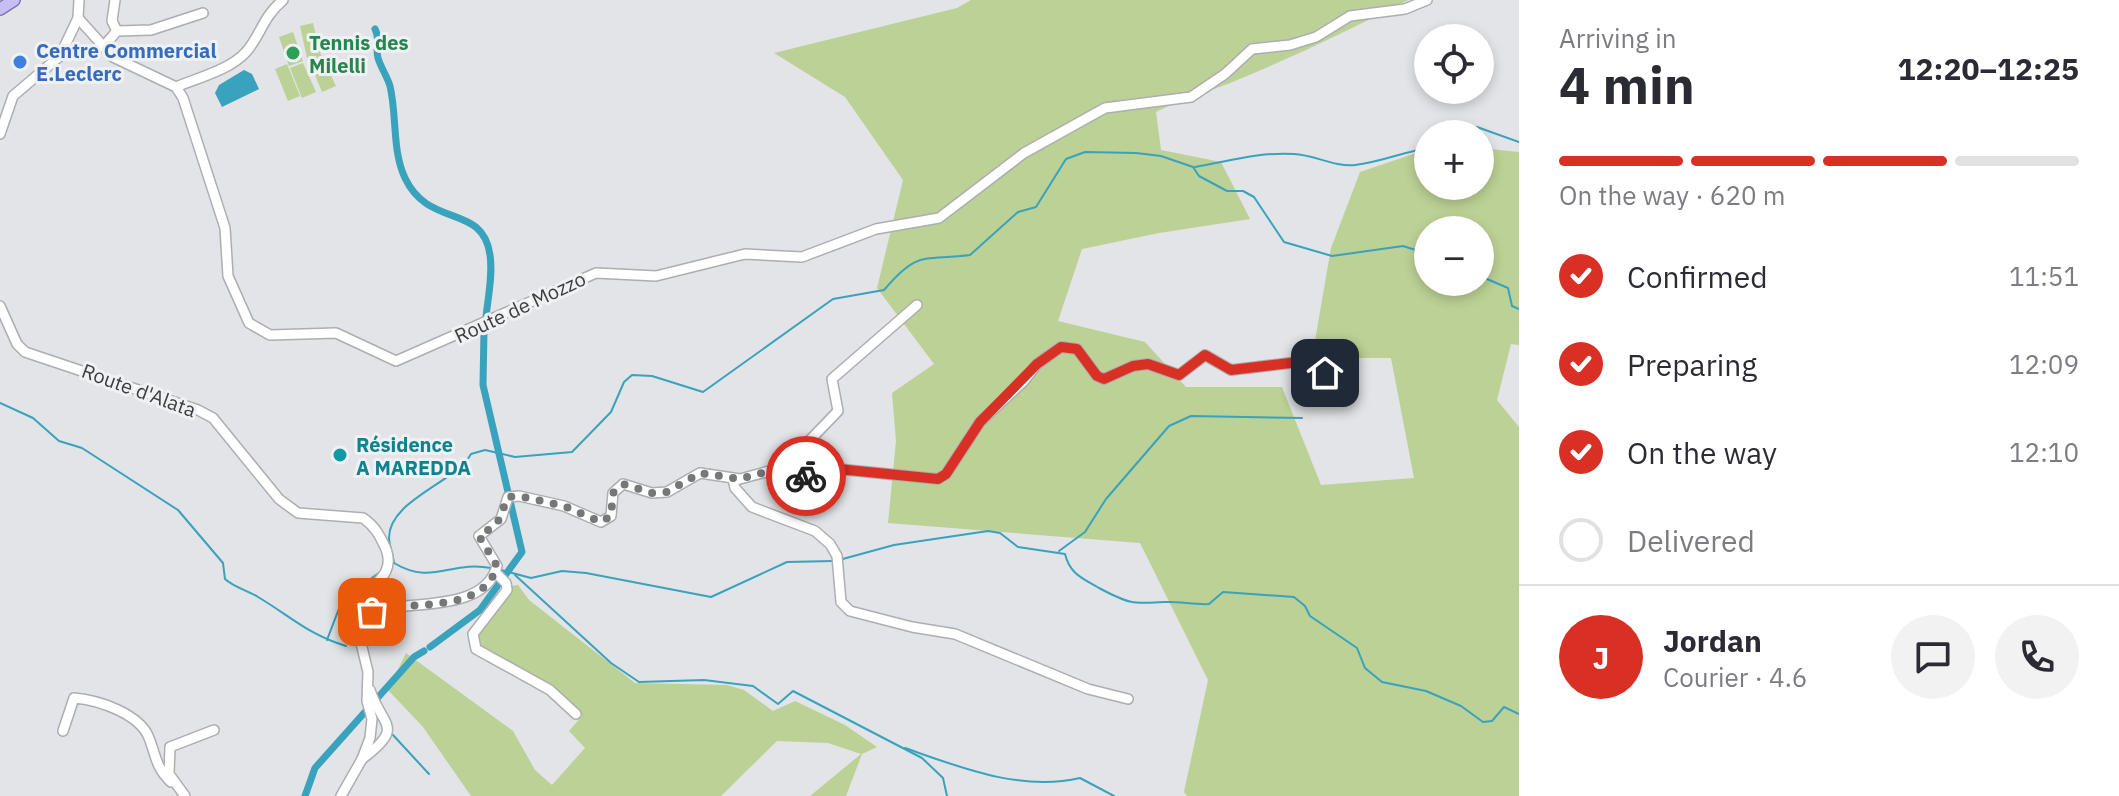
<!DOCTYPE html>
<html lang="en">
<head>
<meta charset="utf-8">
<style>
	body { margin:0; font-family:"IBM Plex Sans",sans-serif; background:#f2f2f3; color:#2b2b33; height:100vh; display:flex; flex-direction:column; font-size:30px; white-space:nowrap }
	* { box-sizing:border-box; margin:0 }
	p { font-size:26px; color:#7c7c81 }
	.icon { flex:none; width:44px; height:44px; fill:none; stroke:currentColor; stroke-width:2; stroke-linecap:round; stroke-linejoin:round }
	.map { position:relative; flex:1; overflow:hidden }
	.details { display:flex; flex-direction:column; background:#fff; width:600px }
	.details>* { flex:none }
	.controls { position:absolute; left:1414px; top:24px; display:grid; gap:16px }
	.controls a { display:grid; place-items:center; width:80px; height:80px; border-radius:50%; background:#fff; box-shadow:0 4px 12px #0003; font-size:40px }
	.pin { position:absolute; display:grid; place-items:center; width:68px; height:68px; color:#fff; margin:-34px; border-radius:16px; box-shadow:0 4px 12px #0006 }
	.courier { position:absolute; display:grid; place-items:center; width:80px; height:80px; margin:-40px; border:6px solid #d93025; border-radius:50%; background:#fff; color:#222; box-shadow:0 2px 10px #0007 }
	.overview em { font-style:normal; font-weight:700 }
	.overview div { display:flex; flex-direction:column-reverse }
	.overview { display:flex; align-items:center; justify-content:space-between; height:136px; padding:0 40px }
	h1 { font-size:52px; font-weight:700; line-height:60px }
	.bar { display:grid; grid-template-columns:repeat(4,1fr); gap:12px 8px; align-content:center; height:96px; padding:0 40px }
	.bar i { height:10px; border-radius:6px; background:#e1e1e2 }
	.bar .on { background:#d93025 }
	.bar p { grid-column:span 4 }
	.line { display:flex; align-items:center; gap:20px; padding:0 40px; border-top:2px solid #e1e1e2 }
	.line div { flex:1 }
	.round { display:grid; place-items:center; flex:none; width:84px; height:84px; border-radius:42px; background:#f2f2f3 }
	ol { padding:0 40px; list-style:none }
	li { display:flex; align-items:center; gap:24px; height:88px }
	li p { margin-inline-start:auto }
	li .icon { padding:8px; border-radius:50%; background:#d93025; color:#fff; stroke-width:4 }
	li:last-child { color:#7c7c81 }
	li i { width:44px; height:44px; border:4px solid #e1e1e2; border-radius:50% }
	main { display:flex; flex:1; min-height:0 }
	.map>svg:first-child { display:block }
	.green { fill:#bcd195; fill-rule:evenodd }
	.water { fill:#39a2bd }
	.lines { fill:none; stroke-linecap:round; stroke-linejoin:round }
	.stream { stroke:#39a2bd; stroke-width:2 }
	.canal { stroke:#39a2bd; stroke-width:7 }
	.minor-casing { stroke:#acaeb1; stroke-width:12 }
	.major-casing { stroke:#7e75b2; stroke-width:14 }
	.minor { stroke:#fff; stroke-width:9 }
	.major { stroke:#c7bef6; stroke-width:11 }
	.done { stroke:#767779; stroke-width:8; stroke-dasharray:0 14.4 }
	.route { stroke:#d93025; stroke-width:10 }
	.leisure-dot { fill:#2e9e5b; stroke:#eff1f4; stroke-width:3 }
	.shop-dot { fill:#3f7fe0; stroke:#eff1f4; stroke-width:3 }
	.culture-dot { fill:#0f9aa8; stroke:#eff1f4; stroke-width:3 }
	.labels { text-anchor:middle; dominant-baseline:central; stroke-width:6; stroke-linejoin:round; paint-order:stroke }
	.leisure-label { font-size:20px; font-weight:bold; fill:#27864d; stroke:#eff1f4; text-anchor:start }
	.shop-label { font-size:20px; font-weight:bold; fill:#366cbe; stroke:#eff1f4; text-anchor:start }
	.street-label { font-size:20px; fill:#3c3d3e; stroke:#eff1f4 }
	.culture-label { font-size:20px; font-weight:bold; fill:#0d838f; stroke:#eff1f4; text-anchor:start }
</style>
</head>
<body>
<main>
<div class="map">
<svg width="1519" height="796" viewBox="0 0 1519 796">
	<rect width="100%" height="100%" fill="#e2e4e7"/>
	<g class="green">
		<path d="M971 0H1408C1350 30 1291 58 1230 83 1205 93 1181 99 1156 112L1161 150 1221 162 1250 219 1159 233 1082 249 1058 321 1145 342 1186 387H1282L1321 485 1414 478 1391 358H1312L1331 248 1360 172 1428 149V186H1480V148L1519 152V345L1511 344 1497 400 1519 427V796H1187L1184 792 1208 680 1140 543 888 523 896 441 892 393 934 364 877 288 903 180 845 97 774 53 957 8ZM1428 230H1480V282H1428Z"/>
		<path d="M313 23 321 55 336 86 322 92 309 60 318 56 307 58 300 26Z"/>
		<path d="M293 32 303 61 289 66 279 37Z"/>
		<path d="M303 63 316 92 302 98 290 68Z"/>
		<path d="M287 64 300 96 288 101 275 69Z"/>
		<path d="M518 585 529 600 635 683 727 685 744 690 773 711 795 701 845 725 877 747 862 754 846 796H810L861 754 828 743 777 741 721 796H471L423 727 388 690 406 653 513 731 535 770 552 785 585 748 569 731 582 716 563 697 483 648 477 635 509 596 511 586Z"/>
	</g>
	<path class="water" d="M244 70 252 74 259 89 222 107 215 93 219 85Z"/>
	<g class="lines">
		<g class="stream">
			<path d="M1464 134 1477 127 1519 142"/>
			<path d="M1195 167C1230 161 1259 152 1294 154 1315 155 1334 167 1355 165 1381 162 1403 152 1428 148"/>
			<path d="M1480 276 1508 288 1512 306 1519 309"/>
			<path d="M0 403 33 418 59 441 82 448 178 510 223 563 225 579C235 588 247 590 258 597 290 616 309 635 346 646"/>
			<path d="M1059 551 1085 532 1106 499 1169 426 1191 416 1302 418"/>
			<path d="M839 560 894 545 988 531 1000 533 1018 547 1065 554C1070 574 1082 578 1099 588 1129 604 1132 604 1165 602 1178 601 1195 605 1209 604L1223 592 1294 597 1305 606 1310 616 1357 648 1365 668 1382 682 1426 691 1461 706 1483 722 1492 721 1504 707 1519 714"/>
			<path d="M394 563C432 586 451 560 491 568"/>
			<path d="M391 565 394 563C393 555 389 545 389 538 389 500 455 483 471 454L485 450 515 457 572 452 611 412 624 382 632 375 652 376 703 392 833 299 884 290C918 250 922 261 970 255L1018 212 1036 207 1066 159 1085 152 1136 153 1161 156 1193 167 1199 176 1227 191H1243L1254 197 1284 242 1332 256 1403 246 1428 254"/>
			<path d="M501 570 531 578 562 571 586 573 711 597 787 562 833 561"/>
			<path d="M515 575 611 663 639 682 704 680 753 686 778 704 793 691 922 758 943 778 947 796"/>
			<path d="M327 640 343 598 379 573"/>
			<path d="M393 735 429 774"/>
			<path d="M905 748C959 767 1021 792 1080 778L1114 796"/>
		</g>
		<g class="canal">
			<path d="M375 29C381 40 375 47 378 58 381 68 387 76 390 86 397 115 392 151 405 178 429 229 483 203 490 255 493 275 488 297 486 317"/>
			<path d="M430 647 480 610 522 552 483 385 484 330"/>
			<path d="M305 796 315 768 414 657 424 651"/>
		</g>
		<g class="minor-casing">
			<g id="minor">
				<path d="M115 0 112 21 117 31"/>
				<path d="M78 18 113 57 176 87 183 98 225 228 228 276 249 323 270 335 336 333 396 361 596 273 656 276 745 254 802 257 876 229 939 218 1024 153 1105 108 1191 97 1225 74 1252 49 1290 45 1316 37 1350 16 1405 9 1427 0"/>
				<path d="M103 47 117 31 151 30 203 13"/>
				<path d="M176 87C197 78 230 70 246 52 261 35 262 18 283 0"/>
				<path d="M0 134 13 96 60 56 78 18 79 0"/>
				<path d="M0 306 17 344 25 352 198 410 213 418 279 499 298 513 363 518C375 526 380 536 386 549 398 582 359 586 354 614L368 672 367 701 372 719 370 738 362 759 341 796"/>
				<path d="M784 467 838 411 832 379 917 305"/>
				<path d="M733 479 735 488 752 507 815 531 830 544 837 556 841 602 850 611 912 627 955 634 1088 689 1128 699"/>
				<path d="M495 572 506 583 507 590 473 634 476 649 550 690 576 714"/>
				<path d="M355 623C362 618 369 612 377 610 411 601 485 612 497 566L479 536 501 519 508 497 519 496 564 506 601 522 611 516 613 493 623 484 652 493 667 492 700 473 740 479 784 467 796 476 838 469 938 479 946 474 980 422 1024 381 1037 364 1061 347 1077 349 1097 376 1104 379 1133 366 1148 364 1179 375 1205 355 1231 370 1298 362 1340 380"/>
				<path d="M63 731 74 698C99 700 140 714 149 738 156 756 156 768 171 782"/>
				<path d="M362 759C406 726 382 727 370 690"/>
				<path d="M185 796 169 774 170 747 214 730"/>
			</g>
		</g>
		<g class="major-casing">
			<path id="major" d="M0 9 14 0"/>
		</g>
		<use href="#minor" class="minor"/>
		<use href="#major" class="major"/>
	</g>
	<g class="lines">
		<path class="done" d="M372 612C407 599 483 616 497 566L479 536 497 524 508 497 519 496 564 506 601 522 611 516 613 493 623 484 652 493 667 492 700 473 740 479 784 467 796 476H806"/>
		<path class="route" d="M806 476 838 469 938 479 946 474 980 422 1037 364 1061 347 1077 349 1097 376 1104 379 1133 366 1148 364 1179 375 1205 355 1231 370 1298 362 1325 373"/>
	</g>
	<circle class="leisure-dot" cx="293" cy="53" r="8"/>
	<circle class="shop-dot" cx="20" cy="62" r="8"/>
	<circle class="culture-dot" cx="340" cy="455" r="8"/>
	<g class="labels">
		<g class="leisure-label">
			<text x="309" y="42">Tennis des<tspan x="309" dy="23">Milelli</tspan></text>
		</g>
		<g class="shop-label">
			<text x="36" y="50">Centre Commercial<tspan x="36" dy="23">E.Leclerc</tspan></text>
		</g>
		<g class="street-label">
			<text transform="translate(520 307) rotate(-25)">Route de Mozzo</text>
			<text transform="translate(139 390) rotate(20)">Route d'Alata</text>
		</g>
		<g class="culture-label">
			<text x="356" y="444">Résidence<tspan x="356" dy="23">A MAREDDA</tspan></text>
		</g>
	</g>
</svg>
<div class="controls">
<a><svg class="icon" aria-label="locate" viewBox="0 0 24 24"><circle cx="12" cy="12" r="6"/><path d="M12 2v4M12 18v4M2 12h4M18 12h4"/></svg></a>
<a>+</a>
<a>−</a>
</div>
<div class="pin" style="left:372px;top:612px;background:#ea580c"><svg class="icon" aria-label="bag" viewBox="0 0 24 24"><path d="M5 8h14l-1 12H6zM9 8a3 3 0 0 1 6 0"/></svg></div>
<div class="pin" style="left:1325px;top:373px;background:#1f2937"><svg class="icon" aria-label="home" viewBox="0 0 24 24"><path d="M3 11l9-7 9 7M6 9v11h12V9"/></svg></div>
<div class="courier" style="left:806px;top:476px"><svg class="icon" aria-label="bike" viewBox="0 0 24 24"><circle cx="6" cy="16" r="4"/><circle cx="18" cy="16" r="4"/><path d="M6 16l4-8h5l3 8M10 8l3 8H6M13 5h3"/></svg></div>
</div>
<section class="details">
<div class="overview"><div><h1>4 min</h1><p>Arriving in</p></div><em>12:20–12:25</em></div>
<div class="bar"><i class="on"></i><i class="on"></i><i class="on"></i><i></i><p>On the way · 620 m</p></div>
<ol>
<li><svg class="icon" aria-label="check" viewBox="0 0 24 24"><path d="M5 12l5 5 9-10"/></svg>Confirmed<p>11:51</p></li>
<li><svg class="icon" aria-label="check" viewBox="0 0 24 24"><path d="M5 12l5 5 9-10"/></svg>Preparing<p>12:09</p></li>
<li><svg class="icon" aria-label="check" viewBox="0 0 24 24"><path d="M5 12l5 5 9-10"/></svg>On the way<p>12:10</p></li>
<li><i></i>Delivered</li>
</ol>
<div class="line" style="height:144px"><b class="round" style="background:#d93025;color:#fff">J</b><div><b>Jordan</b><p>Courier · 4.6</p></div><a class="round"><svg class="icon" aria-label="chat" viewBox="0 0 24 24"><path d="M4 5h16v11H9l-5 4z"/></svg></a><a class="round"><svg class="icon" aria-label="phone" viewBox="0 0 24 24"><path d="M5 4h4l2 5-3 2q2 4 5 5l2-3 5 2v4C11 20 4 13 5 4z"/></svg></a></div>
</section>
</main>
</body>
</html>
